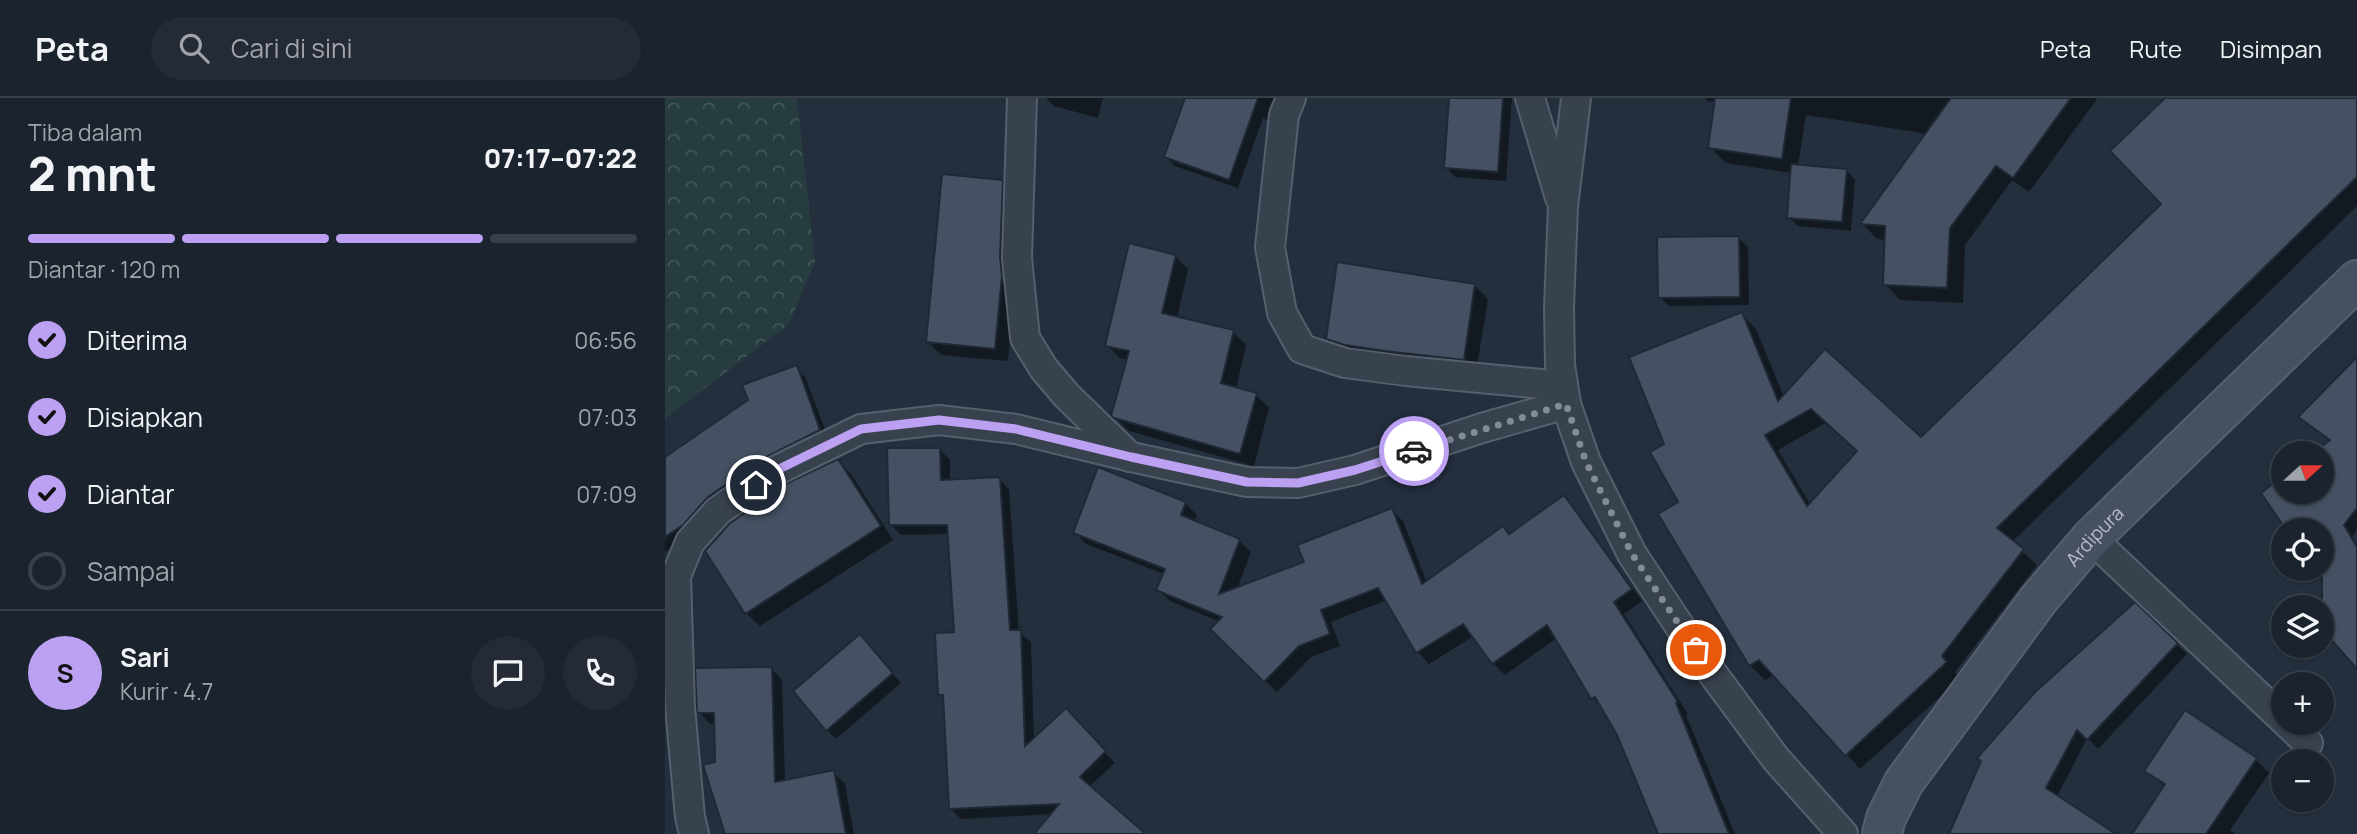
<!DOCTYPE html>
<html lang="id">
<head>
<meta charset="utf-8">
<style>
	body { margin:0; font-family:Manrope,sans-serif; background:#242b36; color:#f1f3f6; height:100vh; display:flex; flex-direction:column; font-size:26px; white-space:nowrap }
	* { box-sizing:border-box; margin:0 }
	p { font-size:23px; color:#a0a4aa }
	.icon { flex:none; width:38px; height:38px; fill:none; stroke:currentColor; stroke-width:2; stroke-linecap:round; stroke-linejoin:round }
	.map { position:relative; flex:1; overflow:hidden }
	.panel { display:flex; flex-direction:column; background:#1b232e; width:665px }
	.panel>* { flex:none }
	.needle { width:46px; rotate:69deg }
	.tools { position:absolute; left:1606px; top:343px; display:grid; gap:14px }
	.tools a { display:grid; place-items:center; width:63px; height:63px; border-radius:50%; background:#1b232e; box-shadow:0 2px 5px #0004,0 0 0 2px #39404a; font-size:35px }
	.pin { position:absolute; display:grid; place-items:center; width:60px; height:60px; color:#fff; margin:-30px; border:4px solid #fff; border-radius:50%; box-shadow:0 2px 7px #0007 }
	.courier { position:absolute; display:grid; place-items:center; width:70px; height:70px; margin:-35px; border:5px solid #bca0f2; border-radius:50%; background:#fff; color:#222; box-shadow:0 2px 9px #0007 }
	.summary em { font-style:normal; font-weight:800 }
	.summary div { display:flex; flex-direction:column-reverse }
	.summary { display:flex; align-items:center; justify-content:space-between; height:119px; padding:0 28px }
	h1 { font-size:46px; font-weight:800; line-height:52px }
	.bar { display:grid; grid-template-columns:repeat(4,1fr); gap:10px 7px; align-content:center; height:84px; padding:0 28px }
	.bar i { height:9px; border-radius:5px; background:#39404a }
	.bar .current { background:#bca0f2 }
	.bar p { grid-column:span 4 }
	.line { display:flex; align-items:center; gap:18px; padding:0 28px; border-top:2px solid #39404a }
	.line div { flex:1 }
	.round { display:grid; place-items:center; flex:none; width:74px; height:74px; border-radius:37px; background:#242b36 }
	ol { padding:0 28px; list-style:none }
	li { display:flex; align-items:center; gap:21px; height:77px }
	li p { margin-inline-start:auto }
	li .icon { padding:7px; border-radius:50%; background:#bca0f2; color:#111; stroke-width:4 }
	li:last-child { color:#a0a4aa }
	li i { width:38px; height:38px; border:4px solid #39404a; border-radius:50% }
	header { display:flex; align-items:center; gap:42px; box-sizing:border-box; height:98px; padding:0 35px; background:#1b232e; border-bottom:2px solid #39404a }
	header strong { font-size:33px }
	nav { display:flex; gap:38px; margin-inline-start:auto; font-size:24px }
	.search { width:490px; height:63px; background:#242b36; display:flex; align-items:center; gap:18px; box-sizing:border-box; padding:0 24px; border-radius:38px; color:#a0a4aa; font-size:26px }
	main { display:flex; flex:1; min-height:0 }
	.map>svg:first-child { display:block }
	.forest { fill:url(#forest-crowns) }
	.shadow { fill:#0007; fill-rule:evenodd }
	.building { fill:#455162; stroke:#1f2835; stroke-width:2; fill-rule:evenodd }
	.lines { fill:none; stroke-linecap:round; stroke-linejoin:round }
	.street-casing { stroke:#565f6c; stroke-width:32 }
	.secondary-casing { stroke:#565f6c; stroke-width:42 }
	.street { stroke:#38414e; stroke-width:28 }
	.secondary { stroke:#465061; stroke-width:38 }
	.done { stroke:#828b98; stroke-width:7; stroke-dasharray:0 12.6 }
	.route { stroke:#bca0f2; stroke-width:9 }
	.labels { text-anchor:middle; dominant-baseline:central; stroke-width:5; stroke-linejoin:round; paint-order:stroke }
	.street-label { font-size:19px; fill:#b4bcc9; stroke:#1d2633 }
</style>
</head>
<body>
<header>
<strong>Peta</strong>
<div class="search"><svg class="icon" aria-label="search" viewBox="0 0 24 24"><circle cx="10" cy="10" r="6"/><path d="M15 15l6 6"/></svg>Cari di sini</div>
<nav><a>Peta</a><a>Rute</a><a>Disimpan</a></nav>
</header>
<main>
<section class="panel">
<div class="summary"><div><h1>2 mnt</h1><p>Tiba dalam</p></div><em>07:17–07:22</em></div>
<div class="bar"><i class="current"></i><i class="current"></i><i class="current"></i><i></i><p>Diantar · 120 m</p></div>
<ol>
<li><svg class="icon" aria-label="check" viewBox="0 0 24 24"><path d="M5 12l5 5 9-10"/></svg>Diterima<p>06:56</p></li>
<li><svg class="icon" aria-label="check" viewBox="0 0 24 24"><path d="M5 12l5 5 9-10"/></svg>Disiapkan<p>07:03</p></li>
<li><svg class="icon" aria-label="check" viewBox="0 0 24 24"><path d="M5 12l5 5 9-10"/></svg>Diantar<p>07:09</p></li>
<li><i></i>Sampai</li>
</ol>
<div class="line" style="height:126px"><b class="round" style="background:#bca0f2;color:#111">S</b><div><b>Sari</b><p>Kurir · 4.7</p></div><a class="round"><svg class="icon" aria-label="chat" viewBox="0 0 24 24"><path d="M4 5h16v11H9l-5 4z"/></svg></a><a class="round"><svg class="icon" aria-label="phone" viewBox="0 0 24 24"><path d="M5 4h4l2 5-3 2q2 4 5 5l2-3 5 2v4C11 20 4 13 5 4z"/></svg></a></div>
</section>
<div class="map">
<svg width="1692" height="736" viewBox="0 0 1692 736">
	<defs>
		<pattern id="forest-crowns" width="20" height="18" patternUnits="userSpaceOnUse" patternTransform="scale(1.75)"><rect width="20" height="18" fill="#263c3f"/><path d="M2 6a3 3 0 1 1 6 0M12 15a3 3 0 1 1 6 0" fill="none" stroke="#435659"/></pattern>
	</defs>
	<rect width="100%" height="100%" fill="#242f3e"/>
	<path class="forest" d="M0 0H132L150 164 124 226 0 321Z"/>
	<g class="shadow">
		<path d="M381 0H438L433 20 389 8Z"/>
		<path d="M521 0H614L604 23 598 20 573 90 510 68 501 59Z"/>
		<path d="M785 0H847L841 83 790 79 781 69Z"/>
		<path d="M1040 0H1431L1432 1 1364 94 1347 82 1300 147 1298 205 1235 202 1220 186 1221 142 1212 141 1197 125 1263 36 1141 17 1133 68 1181 72 1190 82 1186 133 1133 128 1124 119 1127 75 1061 65 1045 49 1051 4 1043 3Z"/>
		<path d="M1502 0H1692V108L1347 444 1372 467 1290 574 1296 580 1195 671 1109 577 1100 582 1085 567 1015 404 1001 346 1076 216 1091 231 1119 299 1256 342 1499 106ZM1162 324 1194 353 1145 406 1113 352Z"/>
		<path d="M337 84 350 97V193L343 263 276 257 262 243Z"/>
		<path d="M1073 139 1083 149 1084 207 1004 208 994 199Z"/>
		<path d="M510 158 523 171 512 220 568 234 581 247 571 291 591 297 604 310 589 368 464 333 448 317 463 262 455 260 442 247Z"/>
		<path d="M809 187 823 201 811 274 676 254 662 241Z"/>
		<path d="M1692 261V432L1685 441 1692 448V568L1657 528V509L1664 492 1649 471H1657V432H1623L1598 395 1657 394V355H1651L1666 344 1635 319Z"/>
		<path d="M131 269 140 279 164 342 0 454V361Z"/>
		<path d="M274 351 285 362V384L334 381 344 391 354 534 366 544 369 642 401 613 450 665 424 689 477 736H371L388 716 296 721 285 710 280 602 274 596 291 536 284 436 236 437 225 426Z"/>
		<path d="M172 363 186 376 228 442 95 528 81 515Z"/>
		<path d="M899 399 910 411 977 503 959 516 1023 616 1021 617 1070 736H995L954 636 939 612 928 600 892 540 840 577 828 565 809 538 764 566 753 554 722 502 666 524 675 548 646 559 612 594 548 531 555 524 505 503 493 492 499 476 421 446 410 434 520 405 532 417 529 424 574 442 586 454 572 491 641 465 726 412 738 423 762 485 838 430 846 438Z"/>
		<path d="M1470 506 1522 556 1433 651 1422 640 1392 699 1448 736H1286Z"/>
		<path d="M0 531 7 623 0 622Z"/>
		<path d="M204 548 236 585 171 641 162 632Z"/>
		<path d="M106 570 117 582 120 684 168 674 180 686 189 736H62L52 665 51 626H45L34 614Z"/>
		<path d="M1590 661 1604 675 1565 732 1570 736H1518L1500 689 1482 673Z"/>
	</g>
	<g class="building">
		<path d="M520 0H593L564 82 499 59Z"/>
		<path d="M784 0H838L833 74 779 70Z"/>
		<path d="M1050 0H1126L1117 61 1043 50Z"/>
		<path d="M1286 0H1406L1348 80 1331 68 1285 130 1282 190 1218 187 1220 128 1195 126Z"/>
		<path d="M1500 0H1692V79L1332 430 1359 451 1277 558 1282 564 1180 658 1094 562 1084 568 993 416 1013 404 985 354 999 346 964 259 1077 214 1113 303 1160 251 1256 339 1496 106 1445 53ZM1146 311 1192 353 1142 408 1100 337Z"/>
		<path d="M1126 66 1182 71 1177 124 1122 120Z"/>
		<path d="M277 76 338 82 335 159 337 178 330 251 261 244Z"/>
		<path d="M1074 138 1075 199 993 200 992 139Z"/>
		<path d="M464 145 511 157 497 215 569 232 556 285 592 295 575 356 449 320 446 318 464 253 440 248Z"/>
		<path d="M672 164 810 186 799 262 720 253 680 247 661 241Z"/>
		<path d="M1692 259V410L1679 427 1692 449V571L1657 531V432H1621L1596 395 1619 377V394H1657V355H1648L1665 342 1633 319Z"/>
		<path d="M132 267 155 332 101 359 43 399 18 427 0 439V359L83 302 77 287Z"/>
		<path d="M222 350H275L276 382 335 379 345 532H356L360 648 401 610 441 653 415 679 481 736H369L394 706 284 711 278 597H273L270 535 289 534 282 427H224Z"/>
		<path d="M173 361 216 428 80 516 40 453 64 426 118 387Z"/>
		<path d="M433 369 521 404 516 417 575 441 554 496 639 464 632 447 727 410 757 486 838 428 844 436 899 397 967 491 949 504 1013 604 1011 605 1064 736H993L952 637 930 599 926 601 882 527 827 566 798 526 751 555 713 490 656 512 665 536 634 548 599 584 545 531 557 519 491 492 500 471 408 435Z"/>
		<path d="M1470 504 1513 545 1422 642 1412 632 1381 690 1451 736H1284L1316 663 1312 660 1370 594Z"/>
		<path d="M195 536 228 575 161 633 128 593Z"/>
		<path d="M107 569 110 684 169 672 181 736H60L38 667 50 664 49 615H32L30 570Z"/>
		<path d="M1520 612 1592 660 1541 736H1467L1500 686 1479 673Z"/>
	</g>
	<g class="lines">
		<g class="street-casing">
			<g id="street">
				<path d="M357 0 352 160 360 240 379 271 402 298 465 359"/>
				<path d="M626 0 619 17 605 149 617 215 637 251 680 265 741 273 898 288"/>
				<path d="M865 0 895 100"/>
				<path d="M911 0 898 109 894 209 895 267 901 306 921 364 967 456 1031 553 1111 661 1178 736"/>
				<path d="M1426 440 1619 622"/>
				<path d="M1622 625 1643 645"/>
				<path d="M29 736 25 719 15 609 11 478 25 444 53 413 110 373 196 331 274 322 351 331 466 359 582 384 633 385 690 372 817 330 901 306"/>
			</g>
		</g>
		<g class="secondary-casing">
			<g id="secondary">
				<path id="s1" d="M1217 736 1221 720 1239 684 1374 501 1426 440 1692 182"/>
			</g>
		</g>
		<use href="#street" class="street"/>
		<use href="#secondary" class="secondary"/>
	</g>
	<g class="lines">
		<path class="done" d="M749 353 901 306 921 364 967 456 1031 552"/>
		<path class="route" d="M91 387 110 373 196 331 274 322 351 331 466 359 582 384 633 385 690 372 749 353"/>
	</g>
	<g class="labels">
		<g class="street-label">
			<text stroke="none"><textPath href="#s1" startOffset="368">Ardipura</textPath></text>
		</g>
	</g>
</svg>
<div class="tools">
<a><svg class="needle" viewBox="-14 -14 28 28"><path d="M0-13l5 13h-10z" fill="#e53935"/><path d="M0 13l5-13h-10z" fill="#a0a4aa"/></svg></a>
<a><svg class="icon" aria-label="locate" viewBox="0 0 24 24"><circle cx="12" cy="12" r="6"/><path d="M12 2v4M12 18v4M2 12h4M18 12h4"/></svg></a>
<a><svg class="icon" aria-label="layers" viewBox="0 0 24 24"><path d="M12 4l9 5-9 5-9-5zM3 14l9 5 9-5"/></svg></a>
<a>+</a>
<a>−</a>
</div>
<div class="pin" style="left:1031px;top:552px;background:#ea580c"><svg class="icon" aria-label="bag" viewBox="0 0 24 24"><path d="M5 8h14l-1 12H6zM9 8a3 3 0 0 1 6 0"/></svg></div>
<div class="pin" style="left:91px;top:387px;background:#1f2937"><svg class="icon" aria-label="home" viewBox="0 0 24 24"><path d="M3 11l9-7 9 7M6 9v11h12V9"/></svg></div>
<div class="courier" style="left:749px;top:353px"><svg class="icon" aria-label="car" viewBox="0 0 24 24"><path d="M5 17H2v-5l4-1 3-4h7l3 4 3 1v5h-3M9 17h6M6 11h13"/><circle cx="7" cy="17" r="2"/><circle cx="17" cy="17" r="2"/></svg></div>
</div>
</main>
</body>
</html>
